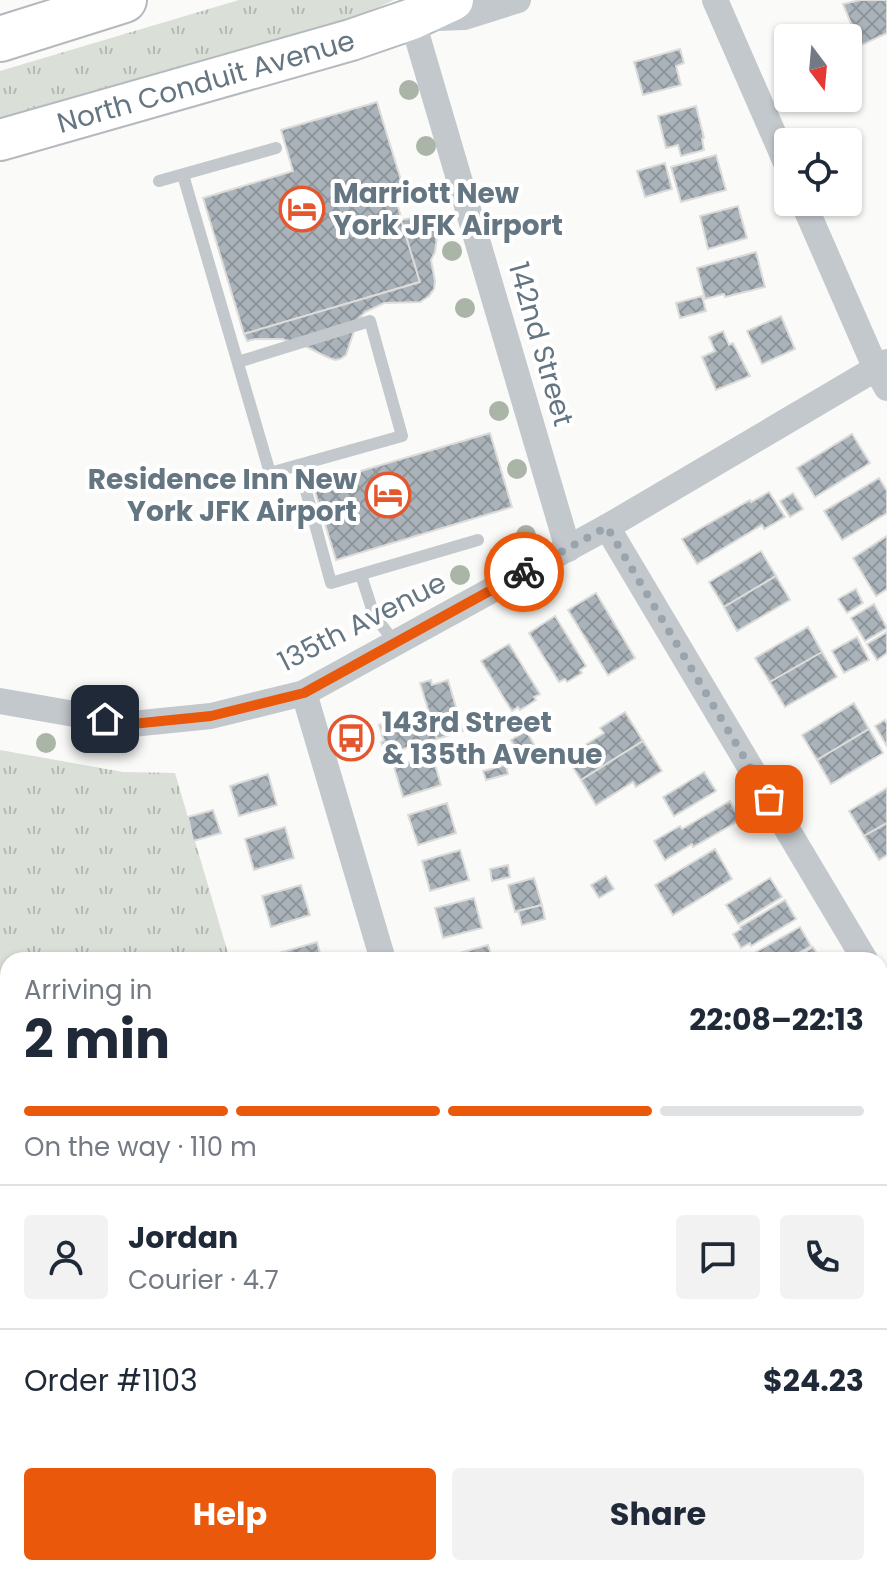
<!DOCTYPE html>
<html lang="en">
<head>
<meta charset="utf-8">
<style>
	body { margin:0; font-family:Poppins,sans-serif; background:#f2f2f3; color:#1f2937; height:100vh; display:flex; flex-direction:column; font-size:30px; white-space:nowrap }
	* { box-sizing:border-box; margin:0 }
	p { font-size:26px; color:#747a83 }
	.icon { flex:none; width:44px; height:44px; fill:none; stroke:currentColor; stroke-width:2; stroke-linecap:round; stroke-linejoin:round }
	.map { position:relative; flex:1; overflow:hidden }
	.panel { position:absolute; left:0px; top:952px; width:888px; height:624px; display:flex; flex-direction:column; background:#fff; border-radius:24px 24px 0 0; box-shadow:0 2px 6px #0004 }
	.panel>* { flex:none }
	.needle { width:52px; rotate:164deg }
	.controls { position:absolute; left:774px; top:24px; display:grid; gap:16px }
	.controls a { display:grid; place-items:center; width:88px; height:88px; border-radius:8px; background:#fff; box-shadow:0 2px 6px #0004; font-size:40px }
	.pin { position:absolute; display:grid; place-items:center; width:68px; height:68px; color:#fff; margin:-34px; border-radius:16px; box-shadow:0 4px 12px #0006 }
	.courier { position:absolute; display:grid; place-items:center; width:80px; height:80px; margin:-40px; border:6px solid #ea580c; border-radius:50%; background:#fff; color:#222; box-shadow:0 2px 10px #0007 }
	.head em { font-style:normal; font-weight:700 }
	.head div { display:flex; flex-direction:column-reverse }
	.head { display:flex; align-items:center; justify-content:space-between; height:136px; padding:0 24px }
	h1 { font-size:52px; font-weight:700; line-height:60px }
	.bar { display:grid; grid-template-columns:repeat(4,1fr); gap:12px 8px; align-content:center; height:96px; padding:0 24px }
	.bar i { height:10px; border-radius:6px; background:#e0e1e3 }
	.bar .active { background:#ea580c }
	.bar p { grid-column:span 4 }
	.line { display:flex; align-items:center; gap:20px; padding:0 24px; border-top:2px solid #e0e1e3 }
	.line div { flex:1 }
	.round { display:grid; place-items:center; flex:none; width:84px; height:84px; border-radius:8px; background:#f2f2f3 }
	.cta { display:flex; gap:16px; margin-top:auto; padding:16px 24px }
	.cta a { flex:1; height:92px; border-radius:8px; background:#ea580c; color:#fff; font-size:32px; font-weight:700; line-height:92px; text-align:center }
	.cta a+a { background:#f2f2f3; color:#1f2937 }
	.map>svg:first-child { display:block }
	.grass { fill:url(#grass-tufts) }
	.building { fill:url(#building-cross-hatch); stroke:#dcdcda; stroke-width:2 }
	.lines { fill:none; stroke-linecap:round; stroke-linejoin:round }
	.primary-casing { stroke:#b5babe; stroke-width:44 }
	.highway-casing { stroke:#b4b9bd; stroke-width:48 }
	.lane { stroke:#c3c8cc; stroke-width:12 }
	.street { stroke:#c3c8cc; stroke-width:26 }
	.primary { stroke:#fff; stroke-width:40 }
	.highway { stroke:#fff; stroke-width:44 }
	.tree { fill:#aab4a7 }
	.done { stroke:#99a4ac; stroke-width:8; stroke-dasharray:0 14.4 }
	.route { stroke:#ea580c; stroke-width:10 }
	.labels { text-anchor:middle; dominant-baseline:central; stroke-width:8; stroke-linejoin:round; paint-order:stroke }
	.street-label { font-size:28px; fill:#657683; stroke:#fff }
	.poi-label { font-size:28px; font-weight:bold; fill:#657683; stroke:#fff; text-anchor:start }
</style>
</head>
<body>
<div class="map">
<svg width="887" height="1576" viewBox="0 0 887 1576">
	<defs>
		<pattern id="grass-tufts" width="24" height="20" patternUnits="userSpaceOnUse" patternTransform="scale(2)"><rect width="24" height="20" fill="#dadfd7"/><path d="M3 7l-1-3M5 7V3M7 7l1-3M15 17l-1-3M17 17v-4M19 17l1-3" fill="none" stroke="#b4b9b4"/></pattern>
		<pattern id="building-cross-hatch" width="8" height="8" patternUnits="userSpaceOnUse" patternTransform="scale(2)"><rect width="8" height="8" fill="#aab3b9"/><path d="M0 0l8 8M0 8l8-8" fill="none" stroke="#8e969c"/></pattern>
	</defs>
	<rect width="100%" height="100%" fill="#fafaf8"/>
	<g class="grass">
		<path d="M239 0H394L355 18 0 117V71Z"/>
		<path d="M0 750 123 772 175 773 230 960H8V999L0 1000Z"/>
	</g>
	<g class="building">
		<path d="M860 0H887V33L860 46 843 4Z"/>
		<path d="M680 49 684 63 676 66 681 85 643 95 634 62Z"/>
		<path d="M377 102 404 190 394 193 420 282 244 334 203 198 293 171 281 130Z"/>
		<path d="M696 106 704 138 702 139 704 150 681 156 678 145 666 148 658 116Z"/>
		<path d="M716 155 726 190 681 202 671 167Z"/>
		<path d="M665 163 672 189 645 197 637 171Z"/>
		<path d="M738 206 747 238 708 249 700 216Z"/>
		<path d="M415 217 425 218 433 226 437 237 435 252 431 260 435 281 434 289 429 296 420 302 384 303 365 312 358 319 346 355 340 359 335 360 327 357 307 347 282 339H255L247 341 244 334 420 282 401 220Z"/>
		<path d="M756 252 765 287 725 297 724 294 705 299 697 268Z"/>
		<path d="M702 296 706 311 680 318 676 303Z"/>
		<path d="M781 316 795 349 762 364 747 331Z"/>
		<path d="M723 331 729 345 733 343 750 376 716 390 702 357 715 351 709 337Z"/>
		<path d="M490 433 512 507 336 560 313 485Z"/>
		<path d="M852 434 870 463 815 497 797 468Z"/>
		<path d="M879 478 887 491V513L842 540 824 511Z"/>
		<path d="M769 492 785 517 764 529 762 525 697 564 682 539 750 500 751 502Z"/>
		<path d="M793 493 803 509 790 517 780 501Z"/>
		<path d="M887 536V589L876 596 853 558Z"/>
		<path d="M761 551 776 576 724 607 709 582Z"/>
		<path d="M776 576 790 600 737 631 724 607Z"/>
		<path d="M856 589 863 603 847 613 838 599Z"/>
		<path d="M596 593 635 658 608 675 568 610Z"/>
		<path d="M874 604 887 628 865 641 851 618Z"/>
		<path d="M555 616 586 666 580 670 582 673 567 682 565 679 559 682 529 633Z"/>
		<path d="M808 627 822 652 770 682 755 658Z"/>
		<path d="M887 632V653L877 660 867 644Z"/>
		<path d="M857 637 869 660 844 673 832 651Z"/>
		<path d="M509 644 540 694 534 697 536 700 520 710 518 707 512 711 481 661Z"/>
		<path d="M822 652 837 677 785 707 770 682Z"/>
		<path d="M431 680 432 685 448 680 463 731 437 739 420 683Z"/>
		<path d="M854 703 869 729 817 760 802 735Z"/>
		<path d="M428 710 437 739 385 754 381 742 384 741 379 725Z"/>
		<path d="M625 712 643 741 581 780 566 757 604 733 600 728Z"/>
		<path d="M885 720 887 724V746L875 726Z"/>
		<path d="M869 729 883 753 831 784 817 760Z"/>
		<path d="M526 731 535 746 519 754 511 740Z"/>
		<path d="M643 741 662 771 636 787 633 782 596 805 581 780Z"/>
		<path d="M432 755 441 785 403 797 394 767Z"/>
		<path d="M506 765 508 774 486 780 483 771Z"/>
		<path d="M704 772 716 791 674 816 663 797Z"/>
		<path d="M268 774 277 805 239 816 230 786Z"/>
		<path d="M887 788V823L864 836 849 811Z"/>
		<path d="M730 801 740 820 693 847 692 844 665 860 654 841 680 826 682 829Z"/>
		<path d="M447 803 456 833 418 845 408 815Z"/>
		<path d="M213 810 221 833 193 841 188 817Z"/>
		<path d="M887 823V855L879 860 864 836Z"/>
		<path d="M285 827 294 858 254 870 245 839Z"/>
		<path d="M715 849 732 879 673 915 655 885Z"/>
		<path d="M460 850 469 880 430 891 422 861Z"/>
		<path d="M508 865 510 877 492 881 490 869Z"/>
		<path d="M606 876 614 889 599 898 591 885Z"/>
		<path d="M534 878 542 905 515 912 508 885Z"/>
		<path d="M770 878 782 897 738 924 726 905Z"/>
		<path d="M301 885 310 915 271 927 262 896Z"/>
		<path d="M474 898 482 928 443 938 435 908Z"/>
		<path d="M785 900 796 919 751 946 750 943 741 948 733 934 741 929 740 927Z"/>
		<path d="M542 905 545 919 522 925 518 911Z"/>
		<path d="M800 927 811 946 786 960H761L756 952Z"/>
		<path d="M317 942 322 960H281L279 953Z"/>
		<path d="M488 945 493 960H450L449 956Z"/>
		<path d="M813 947 821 960H793Z"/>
		<path d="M0 1048 5 1084 0 1085Z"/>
		<path d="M880 1084H882L887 1096V1108L880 1111Z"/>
		<path d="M883 1125 887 1136V1164L880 1167V1127Z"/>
		<path d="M887 1164V1191L880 1194V1167Z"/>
		<path d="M887 1341V1397H880V1342Z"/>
		<path d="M268 1568H312L313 1576H256V1569Z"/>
		<path d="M387 1568H440L441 1576H388Z"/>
		<path d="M681 1568H707V1571L682 1573Z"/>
		<path d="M707 1568H731V1570L707 1571Z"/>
		<rect x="757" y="1568" width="22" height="8"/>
		<path d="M780 1568H804L806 1576H780Z"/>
		<rect x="857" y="1568" width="21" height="8"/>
	</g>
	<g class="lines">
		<g class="primary-casing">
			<g id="primary">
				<path id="s1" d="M0 140 351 40 412 19 453 0"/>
			</g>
		</g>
		<g class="highway-casing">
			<path id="highway" d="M0 39 124 0"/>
		</g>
		<g class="lane">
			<path d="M183 175 270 473 402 436 370 321 238 362"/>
			<path d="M159 181 276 148"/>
			<path d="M299 465 331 583 478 540"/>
			<path d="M361 575 374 615 395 643"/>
		</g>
		<g class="street">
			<path d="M518 0 464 17 412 19 568 549"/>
			<path d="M715 0 788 167"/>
			<path d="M803 202 876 369 887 388"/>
			<path d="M607 527 865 960"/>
			<path d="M304 693 383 960"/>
			<path d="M0 701 132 724 211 716 304 693 607 527 887 362"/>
			<path d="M880 984 887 996"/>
			<path d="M0 1149H8"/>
			<path d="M880 1450 887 1449"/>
			<path d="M201 1568 202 1576"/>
			<path d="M502 1568 503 1576"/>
		</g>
		<use href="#primary" class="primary"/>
		<use href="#highway" class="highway"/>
	</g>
	<g class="tree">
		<circle cx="409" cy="90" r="10"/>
		<circle cx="426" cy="146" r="10"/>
		<circle cx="439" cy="193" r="10"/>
		<circle cx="452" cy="251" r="10"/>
		<circle cx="465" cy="308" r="10"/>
		<circle cx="499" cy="411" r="10"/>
		<circle cx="517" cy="469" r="10"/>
		<circle cx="526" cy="535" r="10"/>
		<circle cx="460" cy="575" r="10"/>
		<circle cx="118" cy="697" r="10"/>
		<circle cx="46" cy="743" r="10"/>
	</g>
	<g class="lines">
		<path class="done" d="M524 572 607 527 769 799"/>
		<path class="route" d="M105 719 132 724 211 716 304 693 524 572"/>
	</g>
	<defs>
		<g id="hotel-ring" transform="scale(2.3)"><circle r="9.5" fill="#fff" stroke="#e4572e" stroke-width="1.5"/><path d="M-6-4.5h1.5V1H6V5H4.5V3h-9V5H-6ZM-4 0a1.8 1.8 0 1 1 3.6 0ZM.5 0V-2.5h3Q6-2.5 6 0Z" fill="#e4572e"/></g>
		<g id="bus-ring" transform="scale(2.3)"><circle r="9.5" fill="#fff" stroke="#e4572e" stroke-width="1.5"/><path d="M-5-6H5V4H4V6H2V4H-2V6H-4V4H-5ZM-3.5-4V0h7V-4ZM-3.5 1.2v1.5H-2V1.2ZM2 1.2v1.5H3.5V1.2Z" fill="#e4572e"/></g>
	</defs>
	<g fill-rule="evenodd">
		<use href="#hotel-ring" x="302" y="209"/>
		<use href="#hotel-ring" x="388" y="495"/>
		<use href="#bus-ring" x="351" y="738"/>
	</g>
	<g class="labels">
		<g class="street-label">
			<text stroke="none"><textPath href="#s1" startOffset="214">North Conduit Avenue</textPath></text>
			<text transform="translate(541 344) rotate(74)">142nd Street</text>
			<text transform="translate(362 622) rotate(-27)">135th Avenue</text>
		</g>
		<g class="poi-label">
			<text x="333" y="193">Marriott New<tspan x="333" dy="32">York JFK Airport</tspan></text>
			<text x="357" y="479" text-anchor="end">Residence Inn New<tspan x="357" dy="32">York JFK Airport</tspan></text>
			<text x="382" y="722">143rd Street<tspan x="382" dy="32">&amp; 135th Avenue</tspan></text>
		</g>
	</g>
</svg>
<div class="controls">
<a><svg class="needle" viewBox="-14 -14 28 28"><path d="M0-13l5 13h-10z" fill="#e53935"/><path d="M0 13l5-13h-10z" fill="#747a83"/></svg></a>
<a><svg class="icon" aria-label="locate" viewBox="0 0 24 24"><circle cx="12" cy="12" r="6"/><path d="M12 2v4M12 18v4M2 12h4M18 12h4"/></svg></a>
</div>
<div class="pin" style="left:769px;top:799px;background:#ea580c"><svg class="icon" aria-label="bag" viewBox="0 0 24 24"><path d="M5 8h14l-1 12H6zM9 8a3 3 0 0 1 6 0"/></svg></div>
<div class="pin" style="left:105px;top:719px;background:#1f2937"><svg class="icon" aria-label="home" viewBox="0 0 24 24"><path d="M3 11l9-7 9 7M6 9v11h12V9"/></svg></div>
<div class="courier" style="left:524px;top:572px"><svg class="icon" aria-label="bike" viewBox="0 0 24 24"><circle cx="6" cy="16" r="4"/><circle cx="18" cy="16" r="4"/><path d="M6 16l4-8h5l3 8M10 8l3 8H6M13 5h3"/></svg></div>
<section class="panel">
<div class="head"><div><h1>2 min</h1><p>Arriving in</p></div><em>22:08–22:13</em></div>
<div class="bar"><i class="active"></i><i class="active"></i><i class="active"></i><i></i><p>On the way · 110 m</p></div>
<div class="line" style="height:144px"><a class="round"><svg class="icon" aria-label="person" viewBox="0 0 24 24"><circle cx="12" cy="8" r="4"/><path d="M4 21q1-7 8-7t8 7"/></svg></a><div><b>Jordan</b><p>Courier · 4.7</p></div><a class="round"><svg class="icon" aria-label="chat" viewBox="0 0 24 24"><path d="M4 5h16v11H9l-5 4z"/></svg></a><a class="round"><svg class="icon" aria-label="phone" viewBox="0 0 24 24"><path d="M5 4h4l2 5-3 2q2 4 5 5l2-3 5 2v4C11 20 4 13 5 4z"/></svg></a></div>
<div class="line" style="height:104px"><div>Order #1103</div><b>$24.23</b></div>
<div class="cta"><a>Help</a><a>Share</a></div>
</section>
</div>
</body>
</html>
